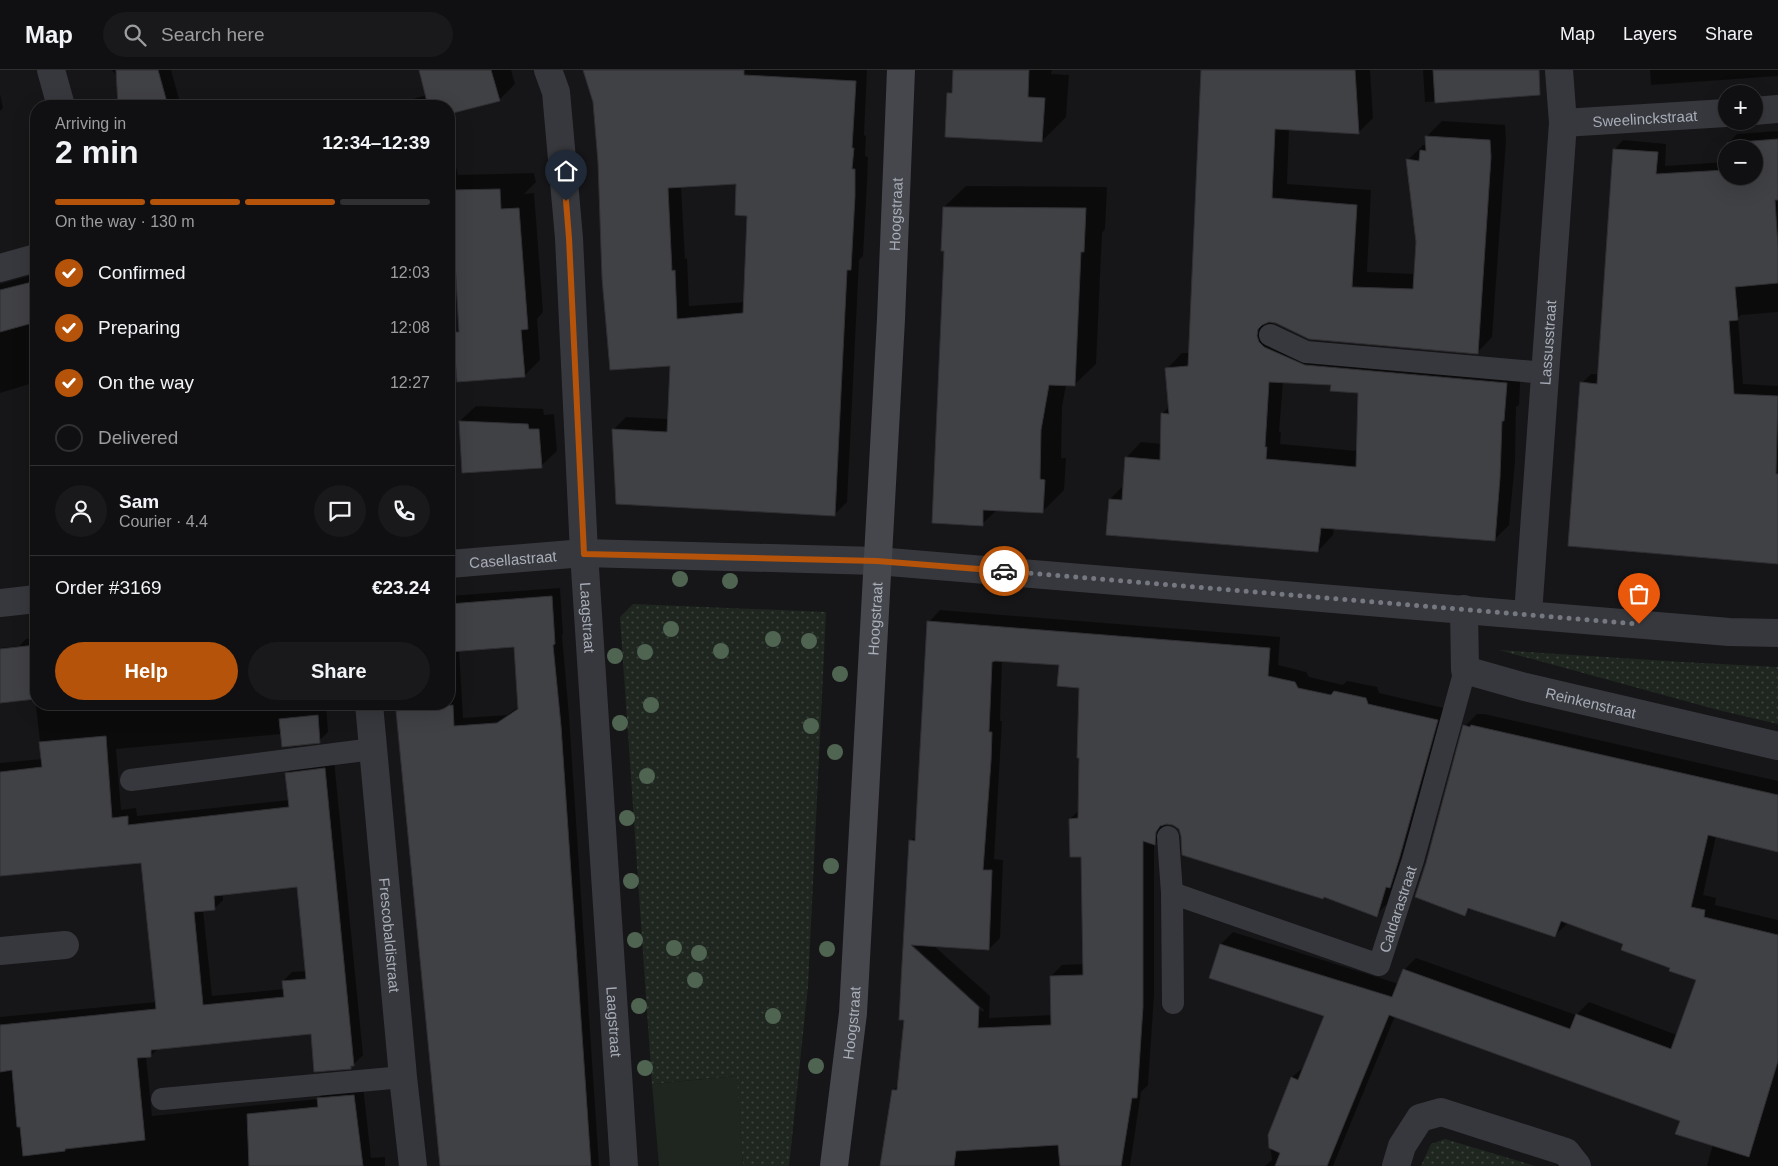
<!DOCTYPE html>
<html lang="en">
<head>
<meta charset="utf-8">
<style>
	body { margin:0; font-family:Helvetica,sans-serif; background:#19191b; color:#f1f3f6; height:100vh; display:flex; flex-direction:column; font-size:19px; white-space:nowrap }
	* { box-sizing:border-box; margin:0 }
	p { font-size:16px; color:#9c9d9f }
	.icon { flex:none; width:28px; height:28px; fill:none; stroke:currentColor; stroke-width:2; stroke-linecap:round; stroke-linejoin:round }
	.map { position:relative; flex:1; overflow:hidden }
	.panel { position:absolute; left:30px; top:30px; width:425px; height:610px; display:flex; flex-direction:column; background:#101012; border-radius:20px; box-shadow:0 5px 20px #0002,0 0 0 1px #303032 }
	.panel>* { flex:none }
	.buttons { position:absolute; left:1718px; top:15px; display:grid; gap:10px }
	.buttons a { display:grid; place-items:center; width:45px; height:45px; border-radius:50%; background:#101012; box-shadow:0 5px 20px #0002,0 0 0 1px #303032; font-size:25px }
	.pin { position:absolute; display:grid; place-items:center; width:42px; height:42px; color:#fff; margin:-51px -21px; border-radius:50% 50% 50% 0; rotate:-45deg; box-shadow:0 0 5px #0007 }
	.pin .icon { rotate:45deg }
	.courier { position:absolute; display:grid; place-items:center; width:50px; height:50px; margin:-25px; border:4px solid #b45309; border-radius:50%; background:#fff; color:#222; box-shadow:0 1px 6px #0007 }
	.summary em { font-style:normal; font-weight:700 }
	.summary div { display:flex; flex-direction:column-reverse }
	.summary { display:flex; align-items:center; justify-content:space-between; height:85px; padding:0 25px }
	h1 { font-size:32px; font-weight:700; line-height:38px }
	.bar { display:grid; grid-template-columns:repeat(4,1fr); gap:8px 5px; align-content:center; height:60px; padding:0 25px }
	.bar i { height:6px; border-radius:4px; background:#303032 }
	.bar .selected { background:#b45309 }
	.bar p { grid-column:span 4 }
	.line { display:flex; align-items:center; gap:12px; padding:0 25px; border-top:1px solid #303032 }
	.line div { flex:1 }
	.round { display:grid; place-items:center; flex:none; width:52px; height:52px; border-radius:26px; background:#19191b }
	ol { padding:0 25px; list-style:none }
	li { display:flex; align-items:center; gap:15px; height:55px }
	li p { margin-inline-start:auto }
	li .icon { padding:5px; border-radius:50%; background:#b45309; color:#fff; stroke-width:4 }
	li:last-child { color:#9c9d9f }
	li i { width:28px; height:28px; border:2px solid #303032; border-radius:50% }
	.action { display:flex; gap:10px; margin-top:auto; padding:10px 25px }
	.action a { flex:1; height:58px; border-radius:30px; background:#b45309; color:#fff; font-size:20px; font-weight:700; line-height:58px; text-align:center }
	.action a+a { background:#19191b; color:#f1f3f6 }
	header { display:flex; align-items:center; gap:30px; box-sizing:border-box; height:70px; padding:0 25px; background:#101012; border-bottom:1px solid #303032 }
	header strong { font-size:24px }
	nav { display:flex; gap:28px; margin-inline-start:auto; font-size:18px }
	.search { width:350px; height:45px; background:#19191b; display:flex; align-items:center; gap:12px; box-sizing:border-box; padding:0 18px; border-radius:28px; color:#9c9d9f; font-size:19px }
	.map>svg:first-child { display:block }
	.grass { fill:url(#grass-dots) }
	.green { fill:#1e261f }
	.shadow { fill:#0007; fill-rule:evenodd }
	.building { fill:#404145; stroke:#303034; fill-rule:evenodd }
	.lines { fill:none; stroke-linecap:round; stroke-linejoin:round }
	.lane { stroke:#37383d; stroke-width:22 }
	.street { stroke:#37383d; stroke-width:28 }
	.secondary { stroke:#45474d; stroke-width:28 }
	.tree { fill:#506452 }
	.done { stroke:#757880; stroke-width:5; stroke-dasharray:0 9 }
	.route { stroke:#b45309; stroke-width:6 }
	.labels { text-anchor:middle; dominant-baseline:central; stroke-width:4.5; stroke-linejoin:round; paint-order:stroke }
	.street-label { font-size:15px; fill:#a8adb8; stroke:#111113 }
</style>
</head>
<body>
<header>
<strong>Map</strong>
<div class="search"><svg class="icon" aria-label="search" viewBox="0 0 24 24"><circle cx="10" cy="10" r="6"/><path d="M15 15l6 6"/></svg>Search here</div>
<nav><a>Map</a><a>Layers</a><a>Share</a></nav>
</header>
<div class="map">
<svg width="1778" height="1096" viewBox="0 0 1778 1096">
	<defs>
		<pattern id="grass-dots" width="8" height="8" patternUnits="userSpaceOnUse" patternTransform="scale(1.25)"><rect width="8" height="8" fill="#1e261f"/><path d="M2 2h.1M6 6h.1" fill="none" stroke="#3c433d" stroke-width="1.8" stroke-linecap="round"/></pattern>
	</defs>
	<rect width="100%" height="100%" fill="#161618"/>
	<g class="grass">
		<path d="M633 534 826 542 808 916 789 1096H743L736 1006 652 1014 620 547Z"/>
		<path d="M1499 580 1683 592 1778 597V654L1718 640Z"/>
		<path d="M1445 1069 1535 1096H1421L1431 1074Z"/>
	</g>
	<path class="green" d="M737 1006 743 1096H659L652 1014Z"/>
	<g class="shadow">
		<path d="M112 0H171L181 36H123L119 26 116 5Z"/>
		<path d="M420 0H511L515 14 499 30 449 43V36H387L427 25Z"/>
		<path d="M584 0H867L864 65 866 66 865 86 868 87 867 113 863 186 859 190 847 432 834 445 614 359 626 347 668 349 671 294 600 92 592 26ZM738 112 748 144 745 232 689 236 687 188 685 189 681 116Z"/>
		<path d="M955 0H1052L1051 4 1069 5 1066 47 1042 71 948 24 954 18Z"/>
		<path d="M1203 0H1370L1373 48 1358 63 1289 59 1287 114 1371 120 1367 202 1415 204 1417 172 1408 90 1423 75H1427V66L1442 51 1505 55 1506 71 1492 267 1477 283 1272 251 1274 257 1320 280 1521 298 1519 335 1516 337 1515 392 1509 455 1494 470 1334 458 1333 465 1318 481 1110 429 1124 415 1126 388 1141 372 1162 374V344L1170 336 1167 299 1182 283H1190ZM1283 312 1332 314 1360 322 1357 381 1280 374 1281 362H1279Z"/>
		<path d="M1423 0H1501L1487 28 1425 32Z"/>
		<path d="M1650 0H1778V6L1651 15Z"/>
		<path d="M0 24 3 38 0 41Z"/>
		<path d="M1778 61V242L1741 245 1738 248 1743 314 1778 316V493L1582 313 1591 304H1599L1614 80 1623 70 1666 74 1665 96 1726 92V106H1754V79L1728 73 1737 64Z"/>
		<path d="M449 68 458 105 534 103 536 112 524 124 534 123 543 242 537 249 540 290 524 306 455 263 460 258 454 148 449 149Z"/>
		<path d="M966 116 1107 117 1105 159 1102 163 1096 294 1074 315H1066L1062 337 1061 388H1066L1064 420 1043 441 998 439 982 454 945 180 944 137Z"/>
		<path d="M36 204V312L0 323V214Z"/>
		<path d="M476 336 543 339 544 345 554 344 557 381 541 396 460 351Z"/>
		<path d="M560 518 563 564 562 566 569 646 599 1096H441L396 634H449V526ZM515 576 520 636 507 645 463 648 459 580Z"/>
		<path d="M940 540 1280 567 1278 595 1306 602 1309 607 1343 615 1347 611 1377 617 1379 623 1448 639 1387 834 1376 845 1182 765 1180 759 1174 754 1166 753V763L1154 774V925L1148 1015 1141 1022 1130 1096H882L893 1020 899 1015 906 949 911 771 917 765 929 552ZM1002 591 1060 593 1080 616 1079 740 1070 749 1082 785 1084 894 1062 895 1051 906 1052 945 989 948 990 926 934 876 989 879 1000 868 1003 790 994 789 1002 651H1000ZM913 875 984 940 983 942 913 879Z"/>
		<path d="M36 568V634H326L328 662 319 671 282 664 116 679 121 740 136 738 137 746 289 730 286 704 295 695 334 690 363 985 351 997 312 963 158 979 151 985 146 986 152 1046 318 1029 327 1019 363 1016 371 1088 385 1087V1096H0V947L156 932 142 792 0 805V693L42 689 35 628 0 631V578L19 576 26 569ZM298 816 306 901 292 902 283 911 284 919 212 926 203 840 214 839 223 830V824Z"/>
		<path d="M1477 644H1484L1778 711V781L1716 766 1703 825 1716 828 1715 835 1778 850V1096H1707L1713 1074 1682 1050 1395 946 1333 1096H1265L1272 1090 1269 1065 1292 1007 1305 996 1325 945 1210 908 1221 874 1233 862 1399 914 1404 900 1416 888 1576 945 1589 932 1677 965 1697 909 1625 874 1568 853 1555 865 1471 838 1464 844 1427 794 1465 656Z"/>
	</g>
	<g class="building">
		<path d="M116 0H158L168 36H118Z"/>
		<path d="M419 0H491L500 31 449 44V36H428Z"/>
		<path d="M583 0H744V5L856 11 852 78H854L852 99H855V126L851 200H847L835 446 616 434 612 359 667 362 670 296 610 300 602 208 598 92 593 32ZM736 114 735 145 747 146 743 243 677 249 675 200 672 201 668 118Z"/>
		<path d="M953 0H1029L1028 27 1045 28 1042 72 945 67 947 23H952Z"/>
		<path d="M1201 0H1355L1359 64 1275 59 1272 128 1357 135 1352 217 1413 219 1416 172 1406 89 1419 91 1420 80 1426 81 1425 66 1490 70 1491 87 1478 284 1309 269 1276 253 1269 252 1262 255 1258 259 1257 266 1259 272 1264 277 1305 295 1507 313 1504 351H1502L1500 408 1495 471 1321 458 1318 482 1106 465 1109 429 1122 430 1125 387 1160 390 1161 343 1169 344 1165 298 1188 296ZM1269 312 1331 315 1330 321 1358 323 1356 397 1266 389 1267 377H1265Z"/>
		<path d="M1433 0H1539L1540 25 1435 33Z"/>
		<path d="M1778 69V130H1775L1778 177V213L1735 217 1738 250 1729 251 1734 324 1778 326 1776 404H1778V494L1568 476 1580 312 1597 314 1613 79 1658 82 1656 104 1726 100V106H1754V79H1727V73Z"/>
		<path d="M500 119 501 139 519 138 528 259 521 260 525 307 457 312 453 262H459L451 120Z"/>
		<path d="M943 137 1086 138 1084 182H1081L1075 316 1049 315 1041 360 1040 409 1045 410 1043 443 983 440V456L932 453 944 181H941Z"/>
		<path d="M36 211V252L0 262V220Z"/>
		<path d="M459 351 528 354 529 359H539L542 398 462 403Z"/>
		<path d="M552 526 555 574 553 575 561 656 591 1096H440L396 641 453 635 454 656 497 653 518 639 514 577 449 582V534Z"/>
		<path d="M927 551 1270 578 1268 606 1295 612 1298 618 1331 625 1334 621 1366 628 1368 634 1438 650 1400 786 1390 818 1386 817 1377 847 1324 827 1323 829 1182 785 1181 766 1179 759 1173 755 1167 754 1160 756 1156 762 1155 775 1143 771V937L1137 1028H1132L1121 1096H1060L1058 1075 956 1081 954 1096H880L892 1020H897L904 950H899L901 912 909 770 915 771ZM995 591 1059 595 1057 616 1079 618 1077 688H1079L1078 748 1069 749 1070 787H1081L1083 905 1050 906 1051 955 978 958 979 937 911 875 989 880 992 800H983L991 691 992 662H989L992 592Z"/>
		<path d="M36 575V629L0 633V579Z"/>
		<path d="M318 645 320 673 282 677 279 649Z"/>
		<path d="M1463 655 1470 657 1471 655 1778 725V782L1708 765 1691 837 1705 840 1704 847 1778 865V991L1749 1087 1675 1064 1680 1051 1389 945 1327 1096H1275L1280 1083 1269 1078 1268 1065 1291 1007 1298 1010 1324 946 1209 908 1220 874 1392 927 1403 899 1570 959 1576 944 1671 979 1696 910 1669 901 1670 898 1621 880 1623 874 1561 851 1555 867 1468 838 1465 846 1415 827 1426 793Z"/>
		<path d="M106 666 112 748 128 746V755L289 737 285 703 325 698 354 996H351V999L314 1002 311 964 151 980V987L137 988 145 1070 65 1079V1081L23 1086 20 1057H17L12 1000 0 1002V955L156 939 141 793 0 806V702L42 697 39 672ZM297 817 306 909 282 911 284 927 203 935 194 842 215 840 214 826Z"/>
		<path d="M354 1025 363 1096H249L247 1044 318 1037 317 1028Z"/>
	</g>
	<g class="lines">
		<g class="lane">
			<path d="M1270 265 1306 282 1545 303"/>
			<path d="M131 710 373 679"/>
			<path d="M1168 767 1172 823 1173 933"/>
			<path id="s1" d="M1172 823 1379 895 1413 790 1465 600"/>
			<path d="M162 1029 403 1007"/>
		</g>
		<g class="street">
			<path d="M51 0 61 36"/>
			<path id="s2" d="M548 0 556 22 569 168 584 483 624 1096"/>
			<path d="M1754 41 1778 39"/>
			<path id="s3" d="M1563 53 1726 43"/>
			<path d="M0 198 36 188"/>
			<path id="s4" d="M449 494 584 483 877 491 1729 562 1778 563"/>
			<path d="M0 533 36 529"/>
			<path id="s5" d="M1464 539 1465 600 1525 617 1778 676"/>
			<path id="s6" d="M1528 544 1563 53 1559 0"/>
			<path id="s7" d="M369 634 403 1007 413 1096"/>
			<path d="M0 881 65 875"/>
			<path d="M1396 1096 1402 1076 1420 1048 1441 1042 1566 1082 1577 1096"/>
		</g>
		<path class="secondary" id="s8" d="M834 1096 853 943 891 249 901 0"/>
	</g>
	<g class="tree">
		<circle cx="680" cy="509" r="8"/>
		<circle cx="730" cy="511" r="8"/>
		<circle cx="671" cy="559" r="8"/>
		<circle cx="773" cy="569" r="8"/>
		<circle cx="809" cy="571" r="8"/>
		<circle cx="721" cy="581" r="8"/>
		<circle cx="645" cy="582" r="8"/>
		<circle cx="615" cy="586" r="8"/>
		<circle cx="840" cy="604" r="8"/>
		<circle cx="651" cy="635" r="8"/>
		<circle cx="620" cy="653" r="8"/>
		<circle cx="811" cy="656" r="8"/>
		<circle cx="835" cy="682" r="8"/>
		<circle cx="647" cy="706" r="8"/>
		<circle cx="627" cy="748" r="8"/>
		<circle cx="831" cy="796" r="8"/>
		<circle cx="631" cy="811" r="8"/>
		<circle cx="635" cy="870" r="8"/>
		<circle cx="674" cy="878" r="8"/>
		<circle cx="827" cy="879" r="8"/>
		<circle cx="699" cy="883" r="8"/>
		<circle cx="695" cy="910" r="8"/>
		<circle cx="639" cy="936" r="8"/>
		<circle cx="773" cy="946" r="8"/>
		<circle cx="816" cy="996" r="8"/>
		<circle cx="645" cy="998" r="8"/>
	</g>
	<g class="lines">
		<path class="done" d="M1004 501 1639 554"/>
		<path class="route" d="M566 131 569 168 584 484 877 491 1004 501"/>
	</g>
	<g class="labels">
		<g class="street-label">
			<text stroke="none"><textPath href="#s3" startOffset="82">Sweelinckstraat</textPath></text>
			<text stroke="none"><textPath href="#s8" startOffset="954">Hoogstraat</textPath></text>
			<text stroke="none"><textPath href="#s6" startOffset="272">Lassusstraat</textPath></text>
			<text stroke="none"><textPath href="#s4" startOffset="64">Casellastraat</textPath></text>
			<text stroke="none"><textPath href="#s2" startOffset="550">Laagstraat</textPath></text>
			<text stroke="none"><textPath href="#s8" startOffset="549">Hoogstraat</textPath></text>
			<text stroke="none"><textPath href="#s5" startOffset="191">Reinkenstraat</textPath></text>
			<text stroke="none"><textPath href="#s1" startOffset="278">Caldarastraat</textPath></text>
			<text stroke="none"><textPath href="#s7" startOffset="232">Frescobaldistraat</textPath></text>
			<text stroke="none"><textPath href="#s2" startOffset="955">Laagstraat</textPath></text>
			<text stroke="none"><textPath href="#s8" startOffset="144">Hoogstraat</textPath></text>
		</g>
	</g>
</svg>
<div class="buttons">
<a>+</a>
<a>−</a>
</div>
<div class="pin" style="left:1639px;top:554px;background:#ea580c"><svg class="icon" aria-label="bag" viewBox="0 0 24 24"><path d="M5 8h14l-1 12H6zM9 8a3 3 0 0 1 6 0"/></svg></div>
<div class="pin" style="left:566px;top:131px;background:#1f2937"><svg class="icon" aria-label="home" viewBox="0 0 24 24"><path d="M3 11l9-7 9 7M6 9v11h12V9"/></svg></div>
<div class="courier" style="left:1004px;top:501px"><svg class="icon" aria-label="car" viewBox="0 0 24 24"><path d="M5 17H2v-5l4-1 3-4h7l3 4 3 1v5h-3M9 17h6M6 11h13"/><circle cx="7" cy="17" r="2"/><circle cx="17" cy="17" r="2"/></svg></div>
<section class="panel">
<div class="summary"><div><h1>2 min</h1><p>Arriving in</p></div><em>12:34–12:39</em></div>
<div class="bar"><i class="selected"></i><i class="selected"></i><i class="selected"></i><i></i><p>On the way · 130 m</p></div>
<ol>
<li><svg class="icon" aria-label="check" viewBox="0 0 24 24"><path d="M5 12l5 5 9-10"/></svg>Confirmed<p>12:03</p></li>
<li><svg class="icon" aria-label="check" viewBox="0 0 24 24"><path d="M5 12l5 5 9-10"/></svg>Preparing<p>12:08</p></li>
<li><svg class="icon" aria-label="check" viewBox="0 0 24 24"><path d="M5 12l5 5 9-10"/></svg>On the way<p>12:27</p></li>
<li><i></i>Delivered</li>
</ol>
<div class="line" style="height:90px"><a class="round"><svg class="icon" aria-label="person" viewBox="0 0 24 24"><circle cx="12" cy="8" r="4"/><path d="M4 21q1-7 8-7t8 7"/></svg></a><div><b>Sam</b><p>Courier · 4.4</p></div><a class="round"><svg class="icon" aria-label="chat" viewBox="0 0 24 24"><path d="M4 5h16v11H9l-5 4z"/></svg></a><a class="round"><svg class="icon" aria-label="phone" viewBox="0 0 24 24"><path d="M5 4h4l2 5-3 2q2 4 5 5l2-3 5 2v4C11 20 4 13 5 4z"/></svg></a></div>
<div class="line" style="height:65px"><div>Order #3169</div><b>€23.24</b></div>
<div class="action"><a>Help</a><a>Share</a></div>
</section>
</div>
</body>
</html>
